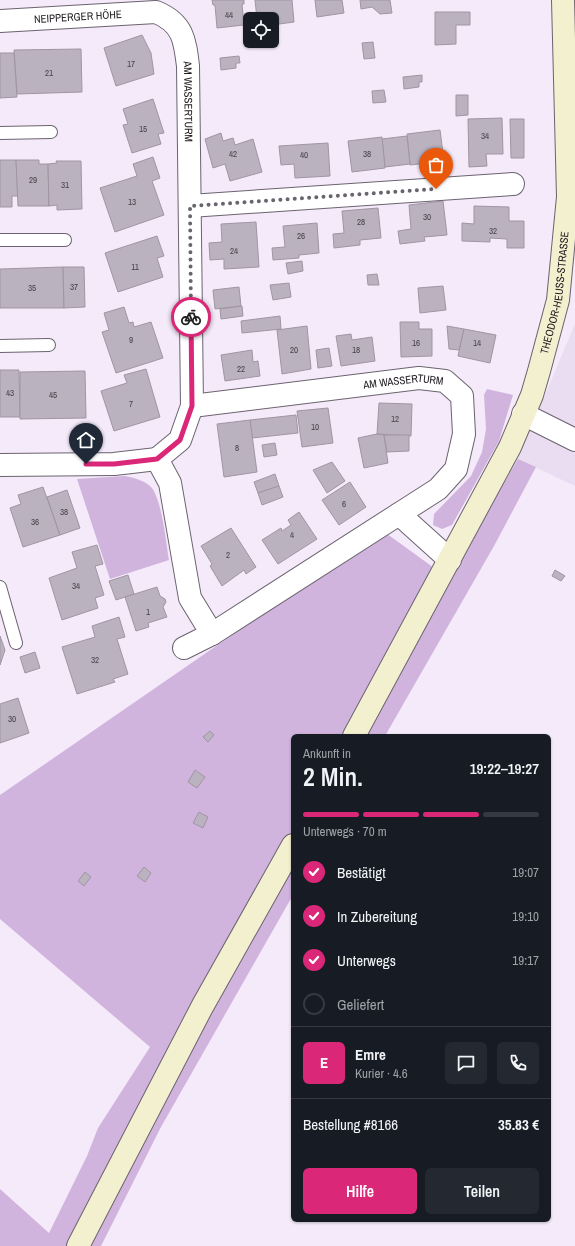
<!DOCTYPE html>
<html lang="de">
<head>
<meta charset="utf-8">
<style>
	body { margin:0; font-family:"Archivo Narrow",sans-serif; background:#242831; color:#f1f3f6; height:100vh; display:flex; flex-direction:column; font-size:15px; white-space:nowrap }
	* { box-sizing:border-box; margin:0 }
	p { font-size:13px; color:#9ea1a6 }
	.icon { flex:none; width:22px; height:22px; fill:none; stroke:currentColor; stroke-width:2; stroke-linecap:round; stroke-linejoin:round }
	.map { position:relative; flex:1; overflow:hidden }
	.details { position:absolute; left:291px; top:734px; width:260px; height:488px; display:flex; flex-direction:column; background:#171b24; border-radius:6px; box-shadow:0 1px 3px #0004 }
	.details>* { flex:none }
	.controls { position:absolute; left:243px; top:12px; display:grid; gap:8px }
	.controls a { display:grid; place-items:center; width:36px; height:36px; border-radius:6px; background:#171b24; box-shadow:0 1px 3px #0004; font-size:20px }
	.pin { position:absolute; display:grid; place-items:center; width:34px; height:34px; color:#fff; margin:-41px -17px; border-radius:50% 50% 50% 0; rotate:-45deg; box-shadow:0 0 4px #0007 }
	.pin .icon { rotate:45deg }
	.courier { position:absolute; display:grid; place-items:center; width:40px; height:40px; margin:-20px; border:3px solid #db2777; border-radius:50%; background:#fff; color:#222; box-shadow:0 1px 5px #0007 }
	.summary em { font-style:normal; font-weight:600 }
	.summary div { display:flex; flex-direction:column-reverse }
	.summary { display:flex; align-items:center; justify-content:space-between; height:68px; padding:0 12px }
	h1 { font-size:26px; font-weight:600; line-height:30px }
	.bar { display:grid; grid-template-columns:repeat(4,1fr); gap:6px 4px; align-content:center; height:48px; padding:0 12px }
	.bar i { height:5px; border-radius:3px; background:#363941 }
	.bar .active { background:#db2777 }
	.bar p { grid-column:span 4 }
	.line { display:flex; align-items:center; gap:10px; padding:0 12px; border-top:1px solid #363941 }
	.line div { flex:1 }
	.round { display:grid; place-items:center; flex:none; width:42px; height:42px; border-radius:6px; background:#242831 }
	ol { padding:0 12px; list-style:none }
	li { display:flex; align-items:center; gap:12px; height:44px }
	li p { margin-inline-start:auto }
	li .icon { padding:4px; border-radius:50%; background:#db2777; color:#fff; stroke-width:4 }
	li:last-child { color:#9ea1a6 }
	li i { width:22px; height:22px; border:2px solid #363941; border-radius:50% }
	.cta { display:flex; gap:8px; margin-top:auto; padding:8px 12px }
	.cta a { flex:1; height:46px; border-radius:6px; background:#db2777; color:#fff; font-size:16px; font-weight:600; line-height:46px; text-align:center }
	.cta a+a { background:#242831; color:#f1f3f6 }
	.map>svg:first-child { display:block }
	.built { fill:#eadcf1 }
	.green { fill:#d1b4de }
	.building { fill:#bbb2c0; stroke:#9f95a3 }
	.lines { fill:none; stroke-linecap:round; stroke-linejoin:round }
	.lane-casing { stroke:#6b636f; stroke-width:14 }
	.street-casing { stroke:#6b636f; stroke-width:24 }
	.secondary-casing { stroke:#6b636f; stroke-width:24 }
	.lane { stroke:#fff; stroke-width:12 }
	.street { stroke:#fff; stroke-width:22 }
	.secondary { stroke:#f2f0ce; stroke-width:22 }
	.done { stroke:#6a646d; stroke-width:4; stroke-dasharray:0 7.2 }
	.route { stroke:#db2777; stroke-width:5 }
	.labels { text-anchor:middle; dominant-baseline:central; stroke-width:3; stroke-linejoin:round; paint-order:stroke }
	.number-label { font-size:9px; fill:#474249 }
	.street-label { font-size:11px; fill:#201c21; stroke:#fff }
</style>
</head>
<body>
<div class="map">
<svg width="575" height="1246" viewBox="0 0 575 1246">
	<rect width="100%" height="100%" fill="#f4eaf9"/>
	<path class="built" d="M575 324V486L518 459Z"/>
	<g class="green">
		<path d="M487 389 513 395 499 441 452 525 442 529 433 525 434 514 471 476 482 452 486 429 484 395Z"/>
		<path d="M518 459 536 467 494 546 385 736H293V895L161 1127 101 1246H0V1189L49 1233 87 1156 98 1128 150 1047 0 919V795L383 531 448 578Z"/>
		<path d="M125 476C134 478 144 480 151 487 162 499 166 543 169 560L110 579 77 479Z"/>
	</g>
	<g class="building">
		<path d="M212 0H244V4H242L244 25 217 28 215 5H213Z"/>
		<path d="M255 0H292L294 22 272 25V19H257Z"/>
		<path d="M315 0H342L344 13 317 17Z"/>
		<path d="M360 0H390L392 13 380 14 372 7 361 9Z"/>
		<path d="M435 12H470V25H456V44L435 45Z"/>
		<path d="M142 35 151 53 154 74 116 86 104 48Z"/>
		<path d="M373 42 375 58 364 59 362 43Z"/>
		<path d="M81 49 82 92 17 94 14 50Z"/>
		<path d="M0 53H14L17 97 0 98Z"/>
		<path d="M239 56 240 63H236V68L221 70 220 58Z"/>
		<path d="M422 75V82H419V87L404 89 403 77Z"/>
		<path d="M384 90 386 102 373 103 372 91Z"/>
		<path d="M456 95H468V115L456 116Z"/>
		<path d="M153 99 164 133 158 134 161 144 132 153 123 125 128 124 123 109Z"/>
		<path d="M502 118 503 154H486L487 166 469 167 468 119Z"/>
		<path d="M510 119H524V158H511Z"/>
		<path d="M440 130 444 161 410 165 407 134Z"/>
		<path d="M221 133 223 141 233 138 235 145 253 139 262 172 230 181 225 164 213 168 205 139Z"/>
		<path d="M407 136 410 164 385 167 382 139Z"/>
		<path d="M382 137 385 168 352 172 348 141Z"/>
		<path d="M328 143 330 176 295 178 294 164 281 165 279 146Z"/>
		<path d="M153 157 160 178 152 181 164 215 115 232 100 188 137 176 133 164Z"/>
		<path d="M0 160H16L18 196H12V207H0Z"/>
		<path d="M16 160H39V164H48L49 206H18Z"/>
		<path d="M56 161H81L82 209 57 210V205L49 206 48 164 57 163Z"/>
		<path d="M443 201 447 235 424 237 425 241 400 244 398 231 411 229 409 205Z"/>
		<path d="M474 206 509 207V221H524V248H507V239L490 238V242L462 241V223L474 224Z"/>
		<path d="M378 208 381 238 360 240V245L334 248 333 234 344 233 342 211Z"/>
		<path d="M256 222 259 267 224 269V259L210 260 209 243 222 242 221 224Z"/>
		<path d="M317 223 319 253 299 255V258L273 260 272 248 285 247 283 226Z"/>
		<path d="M157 236 164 256 157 258 163 277 118 292 105 253Z"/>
		<path d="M302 261 303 271 288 274 286 263Z"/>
		<path d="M63 267 64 308H0V269Z"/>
		<path d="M63 267H84L85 307 64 308Z"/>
		<path d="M377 274 379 285H368L367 275Z"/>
		<path d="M289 283 291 297 273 300 270 285Z"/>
		<path d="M443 286 446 310 420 313 418 288Z"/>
		<path d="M239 287 241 306 215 309 213 290Z"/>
		<path d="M242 306 243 316 221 319 220 309Z"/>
		<path d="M124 307 129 323 133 322 134 327 151 322 163 358 116 373 102 332 109 330 104 313Z"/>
		<path d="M280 316 281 329 242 333 241 321Z"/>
		<path d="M400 322H419V329H432V356L401 357Z"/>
		<path d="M307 326 311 369 282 374 277 330Z"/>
		<path d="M447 326 464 329 459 350 449 349Z"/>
		<path d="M464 329 496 335 490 363 458 356Z"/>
		<path d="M351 334 352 340 372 337 375 361 341 366 336 336Z"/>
		<path d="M329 348 332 366 318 368 316 350Z"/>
		<path d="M252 350 253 362 258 361 260 376 225 381 221 355Z"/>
		<path d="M146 369 160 417 114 431 101 391 127 383 124 375Z"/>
		<path d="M0 370H19L20 417H0Z"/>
		<path d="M85 371 86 418 20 419V372Z"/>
		<path d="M379 403 412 404 411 436 377 434Z"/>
		<path d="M328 408 333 443 302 447 297 411Z"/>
		<path d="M296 415 298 433 252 438 250 420Z"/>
		<path d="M250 420 257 472 224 477 217 424Z"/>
		<path d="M377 434 384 435 388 463 364 468 358 438Z"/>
		<path d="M384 435H409V451L387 452Z"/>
		<path d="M275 443 277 455 264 457 262 445Z"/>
		<path d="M332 462 345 481 327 493 313 470Z"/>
		<path d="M275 474 279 486 258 493 254 482Z"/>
		<path d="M350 482 366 507 339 525 322 500Z"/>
		<path d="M279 486 283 497 262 505 258 493Z"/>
		<path d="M43 487 60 535 23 547 10 508 21 504 18 495Z"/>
		<path d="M67 490 80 528 60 535 47 497Z"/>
		<path d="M299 512 317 539 278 564 262 540 281 528 282 531 291 525 288 520Z"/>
		<path d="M231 528 256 567 246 574 244 570 222 586 210 566 212 564 201 546Z"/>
		<path d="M97 545 103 564 95 566 104 595 95 598 98 608 62 620 49 578 77 568 72 552Z"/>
		<path d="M555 570 565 576 561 581 552 576Z"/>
		<path d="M128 575 134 594 116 600 109 581Z"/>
		<path d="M157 587 160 596 165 599 166 602 163 607 167 617 148 623 149 627 136 631 125 597Z"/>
		<path d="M119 617 125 637 117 639 128 674 113 679 115 682 77 694 62 647 95 637 92 626Z"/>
		<path d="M0 636 5 650 0 665Z"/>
		<path d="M35 652 40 668 25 673 20 657Z"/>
		<path d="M18 698 29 733 0 743V704Z"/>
		<path d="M210 731 214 735 208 742 203 737Z"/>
		<path d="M195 770 205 777 197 788 188 782Z"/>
		<path d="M199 812 208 817 203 828 193 823Z"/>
		<path d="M144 867 151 873 145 882 137 876Z"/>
		<path d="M85 872 91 877 84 886 78 881Z"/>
	</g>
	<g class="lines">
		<g class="lane-casing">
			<g id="lane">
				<path d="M0 133 51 132"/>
				<path d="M0 240H65"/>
				<path d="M0 346 49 345"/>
				<path d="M0 587 16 643"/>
			</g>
		</g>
		<g class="street-casing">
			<g id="street">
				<path id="s1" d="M0 21 156 12C183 23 185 40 188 66L192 406 180 440 157 459 170 483 190 598 212 634 399 514 450 560"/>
				<path d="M190 206 513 184"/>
				<path id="s2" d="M192 406 419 378 445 381 462 396 464 434 456 469 438 489 399 514"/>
				<path d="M523 414 575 440"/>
				<path d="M0 465 114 464 157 459"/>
				<path d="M184 648 212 634"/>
			</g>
		</g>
		<g class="secondary-casing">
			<g id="secondary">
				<path id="s3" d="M354 736 510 447 532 395 539 371 558 300 568 197 563 0"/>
				<path d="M78 1246 202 1007 293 845"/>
			</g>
		</g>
		<use href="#lane" class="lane"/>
		<use href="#street" class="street"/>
		<use href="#secondary" class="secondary"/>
	</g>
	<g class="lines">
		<path class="done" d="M191 317 190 206 436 189"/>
		<path class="route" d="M86 464H114L157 459 180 440 192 406 191 317"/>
	</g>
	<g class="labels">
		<g class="number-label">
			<text x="229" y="15">44</text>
			<text x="131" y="64">17</text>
			<text x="49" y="73">21</text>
			<text x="143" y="129">15</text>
			<text x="485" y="136">34</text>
			<text x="233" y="154">42</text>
			<text x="367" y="154">38</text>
			<text x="304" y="155">40</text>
			<text x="33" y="180">29</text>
			<text x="65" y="185">31</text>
			<text x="132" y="202">13</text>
			<text x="427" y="217">30</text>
			<text x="361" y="222">28</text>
			<text x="493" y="231">32</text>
			<text x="301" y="236">26</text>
			<text x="234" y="251">24</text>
			<text x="135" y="267">11</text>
			<text x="74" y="287">37</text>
			<text x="32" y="288">35</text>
			<text x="131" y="340">9</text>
			<text x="416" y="343">16</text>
			<text x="477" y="343">14</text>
			<text x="294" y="350">20</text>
			<text x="356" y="350">18</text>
			<text x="241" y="369">22</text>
			<text x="10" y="393">43</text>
			<text x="53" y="395">45</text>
			<text x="131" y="404">7</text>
			<text x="395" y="419">12</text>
			<text x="315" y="427">10</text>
			<text x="237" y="448">8</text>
			<text x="344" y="504">6</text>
			<text x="64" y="512">38</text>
			<text x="35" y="522">36</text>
			<text x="292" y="535">4</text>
			<text x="228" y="555">2</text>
			<text x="76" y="586">34</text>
			<text x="148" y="612">1</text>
			<text x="95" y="660">32</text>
			<text x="12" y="719">30</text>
		</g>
		<g class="street-label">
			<text stroke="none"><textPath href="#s1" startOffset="78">NEIPPERGER HÖHE</textPath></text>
			<text stroke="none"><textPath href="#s1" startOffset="259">AM WASSERTURM</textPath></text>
			<text stroke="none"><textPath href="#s3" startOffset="490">THEODOR-HEUSS-STRASSE</textPath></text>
			<text stroke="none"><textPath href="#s2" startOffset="213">AM WASSERTURM</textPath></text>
		</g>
	</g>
</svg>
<div class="controls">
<a><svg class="icon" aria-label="locate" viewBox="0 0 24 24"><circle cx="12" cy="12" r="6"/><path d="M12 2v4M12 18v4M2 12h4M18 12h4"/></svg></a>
</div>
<div class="pin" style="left:436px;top:189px;background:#ea580c"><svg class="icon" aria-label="bag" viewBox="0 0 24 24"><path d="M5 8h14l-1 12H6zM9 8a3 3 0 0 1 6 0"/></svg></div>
<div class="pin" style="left:86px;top:464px;background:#1f2937"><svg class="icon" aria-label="home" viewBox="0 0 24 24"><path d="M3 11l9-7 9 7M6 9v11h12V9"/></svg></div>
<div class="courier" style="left:191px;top:317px"><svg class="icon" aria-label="bike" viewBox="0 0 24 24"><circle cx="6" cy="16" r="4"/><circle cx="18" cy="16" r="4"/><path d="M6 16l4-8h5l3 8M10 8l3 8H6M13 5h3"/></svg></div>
<section class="details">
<div class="summary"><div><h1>2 Min.</h1><p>Ankunft in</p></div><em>19:22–19:27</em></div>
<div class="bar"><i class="active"></i><i class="active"></i><i class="active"></i><i></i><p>Unterwegs · 70 m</p></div>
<ol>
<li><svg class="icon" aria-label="check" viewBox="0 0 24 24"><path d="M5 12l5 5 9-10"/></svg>Bestätigt<p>19:07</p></li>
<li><svg class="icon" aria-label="check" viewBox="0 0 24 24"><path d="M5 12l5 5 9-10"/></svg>In Zubereitung<p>19:10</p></li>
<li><svg class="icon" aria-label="check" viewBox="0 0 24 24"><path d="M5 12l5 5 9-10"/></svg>Unterwegs<p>19:17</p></li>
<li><i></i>Geliefert</li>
</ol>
<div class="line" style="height:72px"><b class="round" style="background:#db2777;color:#fff">E</b><div><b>Emre</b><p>Kurier · 4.6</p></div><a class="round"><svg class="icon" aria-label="chat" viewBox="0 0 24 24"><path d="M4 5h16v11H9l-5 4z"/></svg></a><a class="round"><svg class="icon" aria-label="phone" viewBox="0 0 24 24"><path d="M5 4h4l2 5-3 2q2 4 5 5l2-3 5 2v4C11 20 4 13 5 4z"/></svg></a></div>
<div class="line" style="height:52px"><div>Bestellung #8166</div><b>35.83 €</b></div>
<div class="cta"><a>Hilfe</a><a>Teilen</a></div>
</section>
</div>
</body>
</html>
